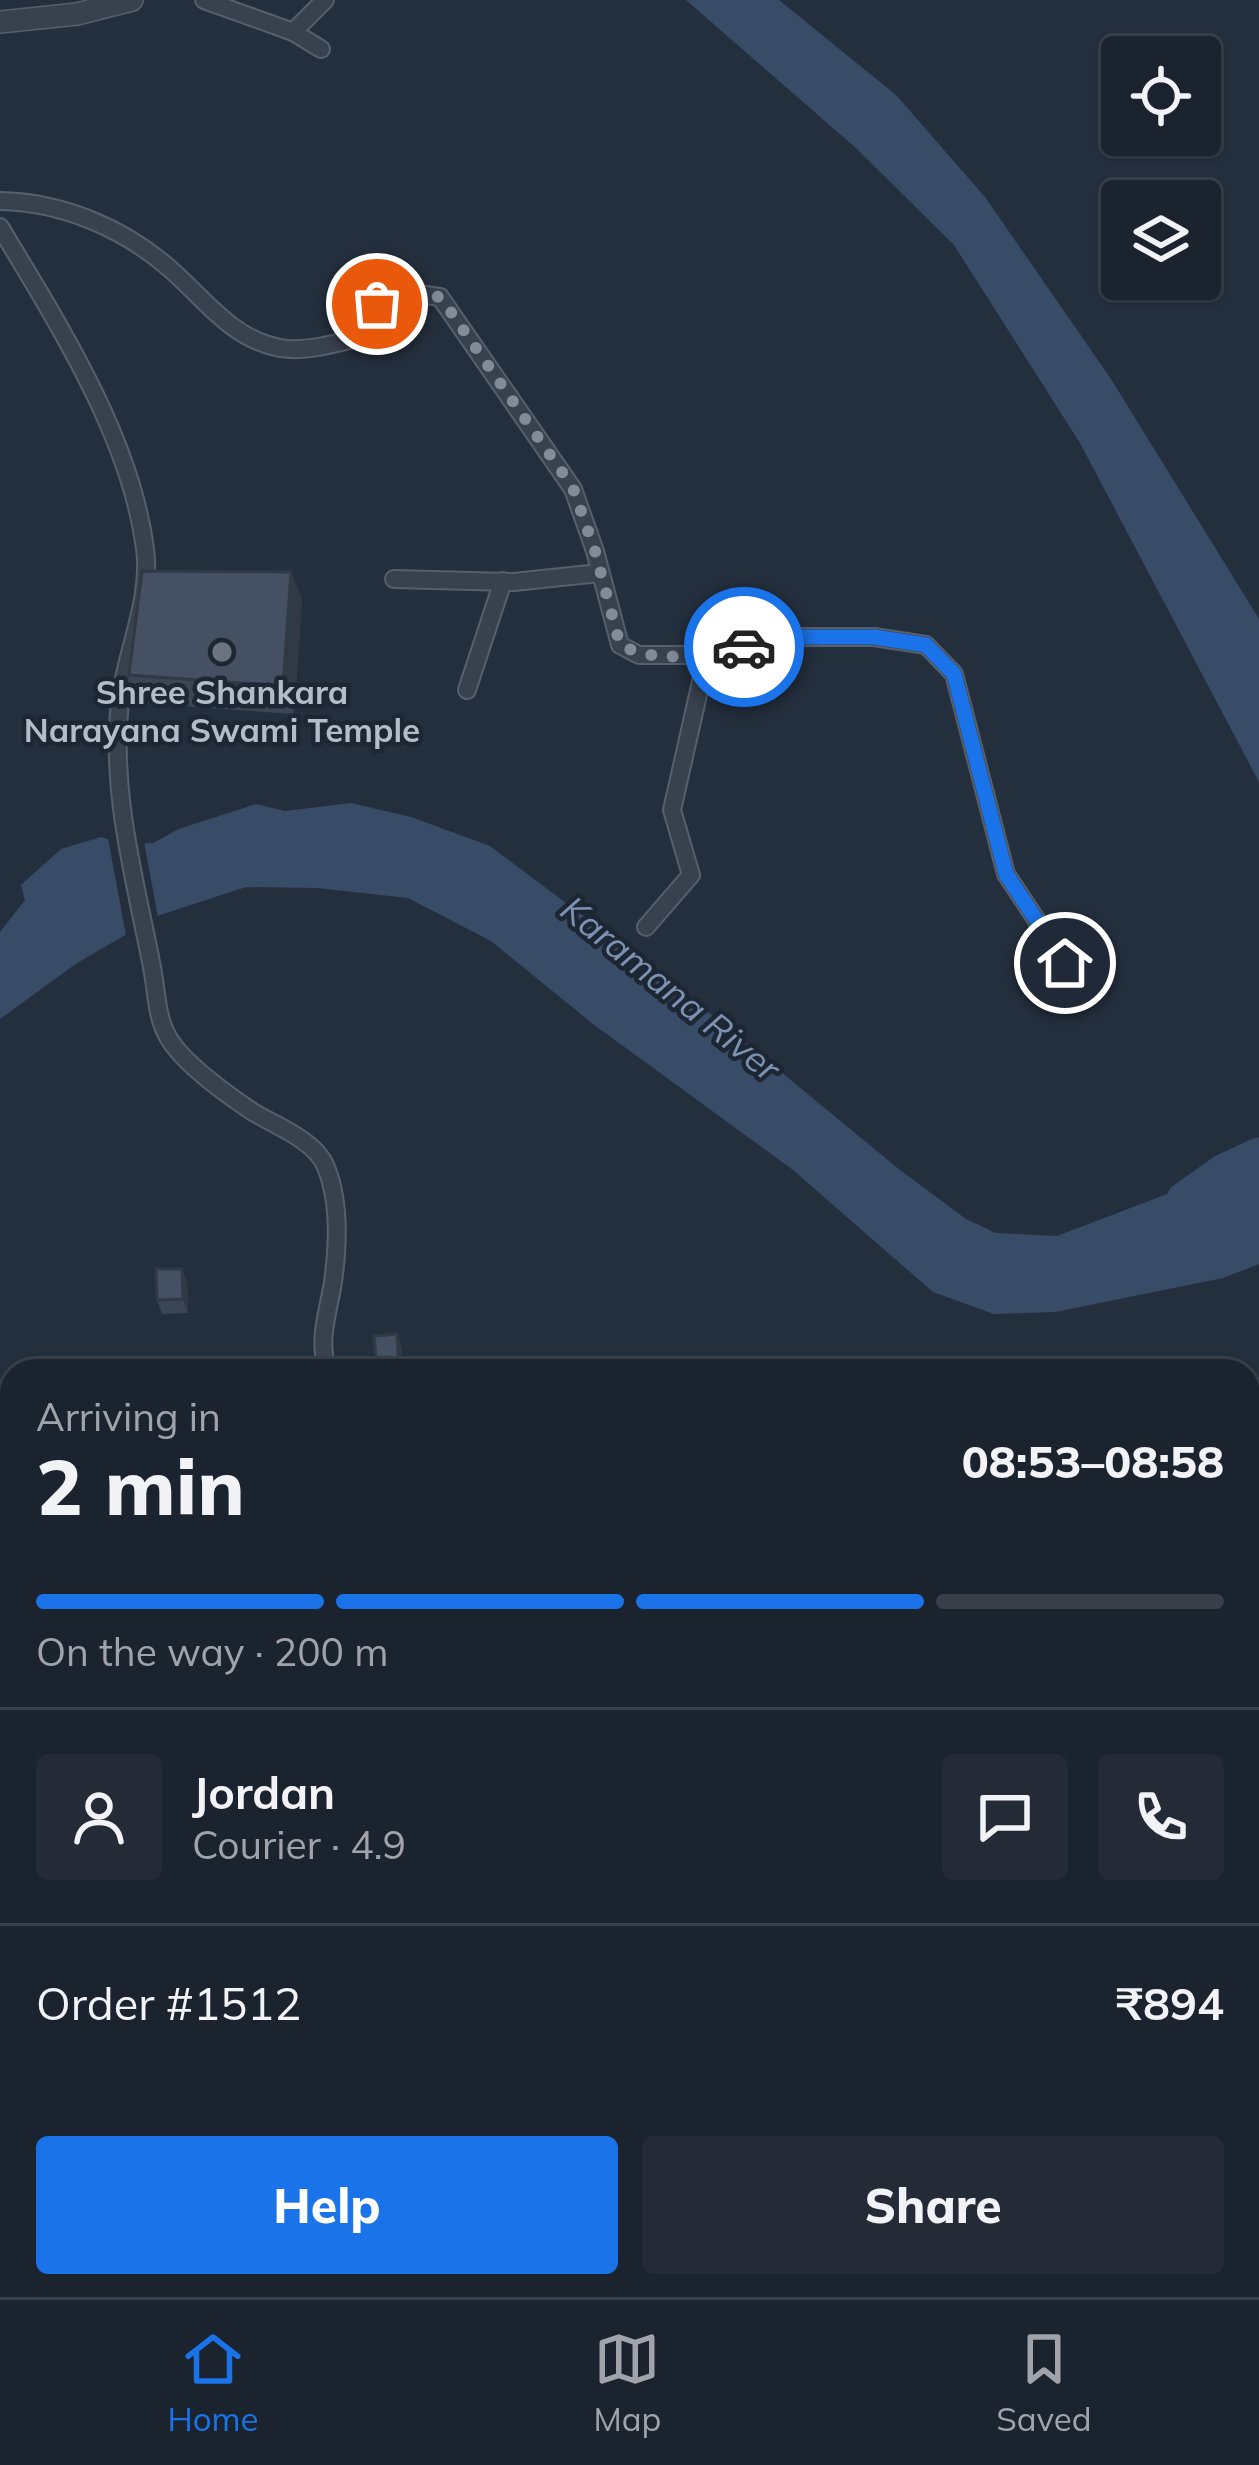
<!DOCTYPE html>
<html lang="en">
<head>
<meta charset="utf-8">
<style>
	body { margin:0; font-family:Mulish,sans-serif; background:#242b36; color:#f1f3f6; height:100vh; display:flex; flex-direction:column; font-size:45px; white-space:nowrap }
	* { box-sizing:border-box; margin:0 }
	p { font-size:39px; color:#a0a4aa }
	.icon { flex:none; width:66px; height:66px; fill:none; stroke:currentColor; stroke-width:2; stroke-linecap:round; stroke-linejoin:round }
	.map { position:relative; flex:1; overflow:hidden }
	.side { position:absolute; left:0px; top:1359px; width:1260px; height:939px; display:flex; flex-direction:column; background:#1b232e; border-radius:36px 36px 0 0; box-shadow:0 3px 9px #0004,0 0 0 3px #39404a }
	.side>* { flex:none }
	.buttons { position:absolute; left:1101px; top:36px; display:grid; gap:24px }
	.buttons a { display:grid; place-items:center; width:120px; height:120px; border-radius:12px; background:#1b232e; box-shadow:0 3px 9px #0004,0 0 0 3px #39404a; font-size:60px }
	.pin { position:absolute; display:grid; place-items:center; width:102px; height:102px; color:#fff; margin:-51px; border:6px solid #fff; border-radius:50%; box-shadow:0 3px 12px #0007 }
	.courier { position:absolute; display:grid; place-items:center; width:120px; height:120px; margin:-60px; border:9px solid #1a73e8; border-radius:50%; background:#fff; color:#222; box-shadow:0 3px 15px #0007 }
	.headline em { font-style:normal; font-weight:800 }
	.headline div { display:flex; flex-direction:column-reverse }
	.headline { display:flex; align-items:center; justify-content:space-between; height:204px; padding:0 36px }
	h1 { font-size:78px; font-weight:800; line-height:90px }
	.bar { display:grid; grid-template-columns:repeat(4,1fr); gap:18px 12px; align-content:center; height:144px; padding:0 36px }
	.bar i { height:15px; border-radius:9px; background:#39404a }
	.bar .on { background:#1a73e8 }
	.bar p { grid-column:span 4 }
	.line { display:flex; align-items:center; gap:30px; padding:0 36px; border-top:3px solid #39404a }
	.line div { flex:1 }
	.round { display:grid; place-items:center; flex:none; width:126px; height:126px; border-radius:12px; background:#242b36 }
	.button { display:flex; gap:24px; margin-top:auto; padding:24px 36px }
	.button a { flex:1; height:138px; border-radius:12px; background:#1a73e8; color:#fff; font-size:48px; font-weight:800; line-height:138px; text-align:center }
	.button a+a { background:#242b36; color:#f1f3f6 }
	.dock { display:flex; justify-content:space-around; align-items:center; height:168px; border-top:3px solid #39404a; background:#1b232e; font-size:33px; color:#a0a4aa }
	.dock a { display:grid; justify-items:center; gap:6px }
	.dock .on { color:#1a73e8 }
	.map>svg:first-child { display:block }
	.water { fill:#394c67 }
	.pier { fill:#242f3e }
	.lines { fill:none; stroke-linecap:round; stroke-linejoin:round }
	.river { stroke:#394c67; stroke-width:33 }
	.minor-casing { stroke:#565f6c; stroke-width:20 }
	.tertiary-casing { stroke:#565f6c; stroke-width:24 }
	.minor { stroke:#38414e; stroke-width:16 }
	.tertiary { stroke:#38414e; stroke-width:21 }
	.wall { fill:#3b4654 }
	.shaded-wall { fill:#303945 }
	.building { fill:#455162; stroke:#303945; stroke-width:3 }
	.done { stroke:#828b98; stroke-width:12; stroke-dasharray:0 21.6 }
	.route { stroke:#1a73e8; stroke-width:15 }
	.worship-dot { fill:#6b7280; stroke:#1d2633; stroke-width:4.5 }
	.labels { text-anchor:middle; dominant-baseline:central; stroke-width:9; stroke-linejoin:round; paint-order:stroke }
	.poi-label { font-size:33px; font-weight:bold; fill:#b4bcc9; stroke:#1d2633 }
	.water-label { font-size:36px; font-style:italic; fill:#7c92b1; stroke:#1d2633 }
</style>
</head>
<body>
<div class="map">
<svg width="1259" height="2297" viewBox="0 0 1259 2297">
	<rect width="100%" height="100%" fill="#242f3e"/>
	<g class="water">
		<path d="M686 0H779L896 95 985 197 1111 379 1259 619V782L1080 443 954 245 857 149Z"/>
		<path d="M351 803 411 817 490 846 674 984 900 1170 966 1219 996 1233 1057 1236 1259 1159V1264L1223 1278 1055 1312 994 1314 933 1292 793 1170 593 1024 491 941 408 898 317 888 246 887 160 915 77 963 0 1019V932L25 900 21 885 61 849 101 837 122 844 153 843 179 829 256 804 285 811Z"/>
	</g>
	<path class="pier" d="M107 833 123 838 143 837 159 922 127 941Z"/>
	<g class="lines">
		<path class="river" d="M1183 1199 1224 1170 1259 1154"/>
		<g class="minor-casing">
			<g id="minor">
				<path d="M204 0 293 32 321 49"/>
				<path d="M293 32 325 0"/>
				<path d="M0 201C62 202 123 228 169 268 204 298 231 339 280 348 309 353 344 341 372 334L378 320 377 303 398 291 440 297 573 489 595 551 620 645 639 655H707L672 810 691 875 646 927"/>
				<path d="M0 227C57 322 131 437 145 549 152 598 126 652 120 701 110 790 134 875 151 962 156 984 156 1014 166 1033 178 1060 229 1096 253 1112 276 1126 314 1140 325 1165 340 1199 338 1246 333 1282 328 1314 317 1340 328 1371"/>
				<path d="M394 579 514 582 599 573"/>
				<path d="M707 655 785 637H874L926 645 954 674 1006 874 1065 963"/>
				<path d="M467 690 503 581"/>
				<path d="M0 1506 12 1505"/>
				<path d="M1248 1522 1259 1533"/>
				<path d="M1248 1653 1259 1643"/>
				<path d="M0 1771 12 1758"/>
				<path d="M1248 1792 1259 1804"/>
				<path d="M0 2035 12 2033"/>
				<path d="M1248 2132 1259 2117"/>
				<path d="M1248 2199 1259 2260"/>
				<path d="M0 2225 12 2220"/>
				<path d="M263 2286 270 2297"/>
				<path d="M934 2286 941 2297"/>
			</g>
		</g>
		<g class="tertiary-casing">
			<path id="tertiary" d="M0 22 77 14 132 0"/>
		</g>
		<use href="#minor" class="minor"/>
		<use href="#tertiary" class="tertiary"/>
	</g>
	<g class="wall">
		<path d="M291 572 302 600 294 714 139 703 129 675Z"/>
		<path d="M182 1269 187 1283 188 1313 162 1314 157 1300Z"/>
	</g>
	<g class="shaded-wall">
		<path d="M291 572 302 600 294 714 283 686Z"/>
		<path d="M182 1269 187 1283 188 1313 183 1299Z"/>
		<path d="M397 1334 402 1348 404 1371H399Z"/>
	</g>
	<g class="building">
		<path d="M142 571 291 572 283 686 129 675Z"/>
		<path d="M156 1269H182L183 1299 157 1300Z"/>
		<path d="M397 1334 399 1371H377L374 1336Z"/>
	</g>
	<g class="lines">
		<path class="done" d="M377 304 398 291 440 297 446 305 573 488 595 551 620 645C657 664 704 656 744 647"/>
		<path class="route" d="M744 647 785 637H874L926 645 954 674 1006 874 1065 963"/>
	</g>
	<circle class="worship-dot" cx="222" cy="652" r="12"/>
	<g class="labels">
		<g class="poi-label">
			<text x="222" y="691">Shree Shankara<tspan x="222" dy="38">Narayana Swami Temple</tspan></text>
		</g>
		<g class="water-label">
			<text transform="translate(671 988) rotate(39)">Karamana River</text>
		</g>
	</g>
</svg>
<div class="buttons">
<a><svg class="icon" aria-label="locate" viewBox="0 0 24 24"><circle cx="12" cy="12" r="6"/><path d="M12 2v4M12 18v4M2 12h4M18 12h4"/></svg></a>
<a><svg class="icon" aria-label="layers" viewBox="0 0 24 24"><path d="M12 4l9 5-9 5-9-5zM3 14l9 5 9-5"/></svg></a>
</div>
<div class="pin" style="left:377px;top:304px;background:#ea580c"><svg class="icon" aria-label="bag" viewBox="0 0 24 24"><path d="M5 8h14l-1 12H6zM9 8a3 3 0 0 1 6 0"/></svg></div>
<div class="pin" style="left:1065px;top:963px;background:#1f2937"><svg class="icon" aria-label="home" viewBox="0 0 24 24"><path d="M3 11l9-7 9 7M6 9v11h12V9"/></svg></div>
<div class="courier" style="left:744px;top:647px"><svg class="icon" aria-label="car" viewBox="0 0 24 24"><path d="M5 17H2v-5l4-1 3-4h7l3 4 3 1v5h-3M9 17h6M6 11h13"/><circle cx="7" cy="17" r="2"/><circle cx="17" cy="17" r="2"/></svg></div>
<section class="side">
<div class="headline"><div><h1>2 min</h1><p>Arriving in</p></div><em>08:53–08:58</em></div>
<div class="bar"><i class="on"></i><i class="on"></i><i class="on"></i><i></i><p>On the way · 200 m</p></div>
<div class="line" style="height:216px"><a class="round"><svg class="icon" aria-label="person" viewBox="0 0 24 24"><circle cx="12" cy="8" r="4"/><path d="M4 21q1-7 8-7t8 7"/></svg></a><div><b>Jordan</b><p>Courier · 4.9</p></div><a class="round"><svg class="icon" aria-label="chat" viewBox="0 0 24 24"><path d="M4 5h16v11H9l-5 4z"/></svg></a><a class="round"><svg class="icon" aria-label="phone" viewBox="0 0 24 24"><path d="M5 4h4l2 5-3 2q2 4 5 5l2-3 5 2v4C11 20 4 13 5 4z"/></svg></a></div>
<div class="line" style="height:156px"><div>Order #1512</div><b>₹894</b></div>
<div class="button"><a>Help</a><a>Share</a></div>
</section>
</div>
<nav class="dock">
<a class="on"><svg class="icon" aria-label="home" viewBox="0 0 24 24"><path d="M3 11l9-7 9 7M6 9v11h12V9"/></svg>Home</a>
<a><svg class="icon" aria-label="map" viewBox="0 0 24 24"><path d="M3 6l6-2 6 2 6-2v14l-6 2-6-2-6 2zM9 4v14M15 6v14"/></svg>Map</a>
<a><svg class="icon" aria-label="saved" viewBox="0 0 24 24"><path d="M7 4h10v16l-5-4-5 4z"/></svg>Saved</a>
</nav>
</body>
</html>
